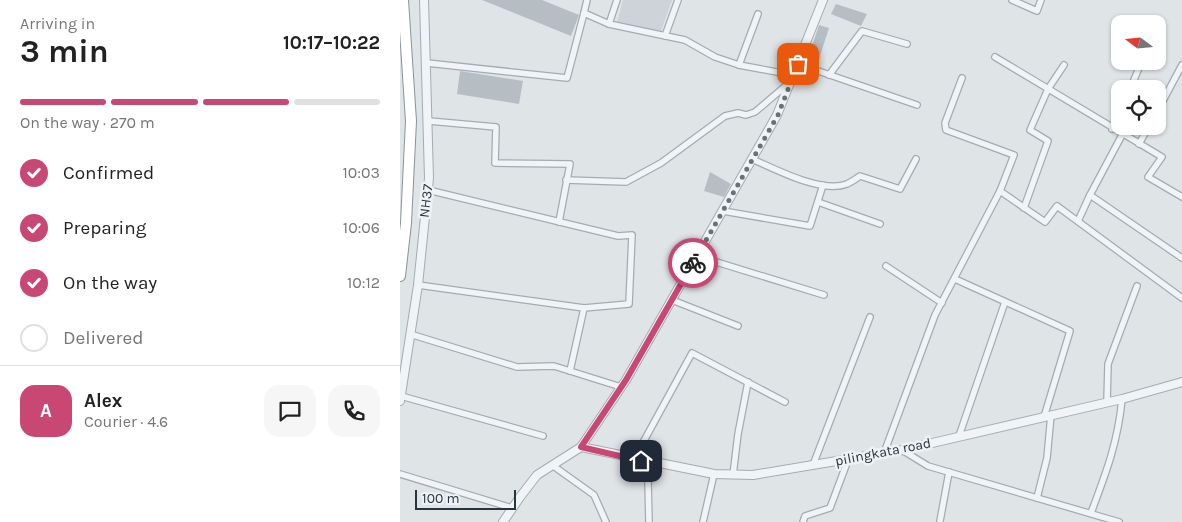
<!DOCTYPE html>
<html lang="en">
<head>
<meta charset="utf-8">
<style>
	body { margin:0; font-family:Karla,sans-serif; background:#f6f6f6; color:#222; height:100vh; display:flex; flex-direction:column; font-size:19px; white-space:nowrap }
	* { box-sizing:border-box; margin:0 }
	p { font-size:16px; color:#767676 }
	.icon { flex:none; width:28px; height:28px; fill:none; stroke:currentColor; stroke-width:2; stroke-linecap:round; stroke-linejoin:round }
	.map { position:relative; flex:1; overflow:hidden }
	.panel { display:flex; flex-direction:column; background:#fff; width:400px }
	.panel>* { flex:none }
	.needle { width:32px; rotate:286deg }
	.buttons { position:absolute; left:711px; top:15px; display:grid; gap:10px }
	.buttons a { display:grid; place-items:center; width:55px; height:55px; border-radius:10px; background:#fff; box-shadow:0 1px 4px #0004; font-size:25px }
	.scale { position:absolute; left:15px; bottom:12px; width:101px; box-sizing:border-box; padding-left:5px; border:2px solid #28343e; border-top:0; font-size:14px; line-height:18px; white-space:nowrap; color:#28343e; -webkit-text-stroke:4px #eef2f5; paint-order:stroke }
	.pin { position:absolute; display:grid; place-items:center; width:42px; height:42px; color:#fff; margin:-21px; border-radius:10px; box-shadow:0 2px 8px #0006 }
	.courier { position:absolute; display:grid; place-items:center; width:50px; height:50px; margin:-25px; border:4px solid #c94773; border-radius:50%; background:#fff; color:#222; box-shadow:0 1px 6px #0007 }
	.head em { font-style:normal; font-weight:700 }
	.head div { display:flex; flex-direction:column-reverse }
	.head { display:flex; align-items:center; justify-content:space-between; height:85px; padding:0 20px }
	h1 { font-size:32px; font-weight:700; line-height:38px }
	.bar { display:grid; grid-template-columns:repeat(4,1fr); gap:8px 5px; align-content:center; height:60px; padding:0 20px }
	.bar i { height:6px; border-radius:4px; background:#e0e0e0 }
	.bar .current { background:#c94773 }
	.bar p { grid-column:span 4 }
	.line { display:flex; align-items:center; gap:12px; padding:0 20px; border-top:1px solid #e0e0e0 }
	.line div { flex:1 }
	.round { display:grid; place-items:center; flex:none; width:52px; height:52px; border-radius:15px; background:#f6f6f6 }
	ol { padding:0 20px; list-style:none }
	li { display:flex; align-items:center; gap:15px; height:55px }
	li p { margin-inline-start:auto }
	li .icon { padding:5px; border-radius:50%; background:#c94773; color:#fff; stroke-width:4 }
	li:last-child { color:#767676 }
	li i { width:28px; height:28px; border:2px solid #e0e0e0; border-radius:50% }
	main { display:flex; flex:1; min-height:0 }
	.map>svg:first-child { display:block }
	.built { fill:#cdd3d9 }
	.building { fill:#b6bec4 }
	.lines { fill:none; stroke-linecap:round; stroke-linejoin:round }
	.minor-casing { stroke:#a4acb1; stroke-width:8 }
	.tertiary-casing { stroke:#a4acb1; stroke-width:10 }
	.trunk-casing { stroke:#87949d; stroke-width:12 }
	.minor { stroke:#f1f4f6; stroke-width:5.5 }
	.tertiary { stroke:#f1f4f6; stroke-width:8 }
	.trunk { stroke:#fff; stroke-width:10 }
	.done { stroke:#687279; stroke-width:5; stroke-dasharray:0 9 }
	.route { stroke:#c94773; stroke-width:6 }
	.labels { text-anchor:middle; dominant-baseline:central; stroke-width:5; stroke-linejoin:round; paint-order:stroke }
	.street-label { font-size:14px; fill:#28343e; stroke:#eef2f5 }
</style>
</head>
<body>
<main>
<section class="panel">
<div class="head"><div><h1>3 min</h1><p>Arriving in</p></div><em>10:17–10:22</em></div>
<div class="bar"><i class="current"></i><i class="current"></i><i class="current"></i><i></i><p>On the way · 270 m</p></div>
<ol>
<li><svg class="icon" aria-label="check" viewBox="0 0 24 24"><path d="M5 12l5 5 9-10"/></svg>Confirmed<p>10:03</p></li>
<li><svg class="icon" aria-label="check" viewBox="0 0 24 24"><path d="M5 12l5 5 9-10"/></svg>Preparing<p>10:06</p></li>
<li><svg class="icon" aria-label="check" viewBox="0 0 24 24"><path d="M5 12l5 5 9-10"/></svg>On the way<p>10:12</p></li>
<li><i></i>Delivered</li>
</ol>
<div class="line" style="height:90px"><b class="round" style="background:#c94773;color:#fff">A</b><div><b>Alex</b><p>Courier · 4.6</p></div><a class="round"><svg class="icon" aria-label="chat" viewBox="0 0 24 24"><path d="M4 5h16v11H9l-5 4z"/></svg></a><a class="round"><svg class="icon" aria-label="phone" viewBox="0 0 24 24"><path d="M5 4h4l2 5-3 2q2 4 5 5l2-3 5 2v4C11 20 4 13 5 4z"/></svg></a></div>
</section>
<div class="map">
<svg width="782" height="522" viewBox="0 0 782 522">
	<rect width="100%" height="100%" fill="#dfe4e7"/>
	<path class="built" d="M223 0H272L261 31 217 22Z"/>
	<g class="building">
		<path d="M82 0H142L179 15 171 36Z"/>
		<path d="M436 4 467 14 461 26 431 14Z"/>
		<path d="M419 25 429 28 418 62H407Z"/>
		<path d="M60 71 123 81 119 104 57 94Z"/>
		<path d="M310 172 331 184 324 197 304 191Z"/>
		<path d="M273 258 285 260 282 270 271 265Z"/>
	</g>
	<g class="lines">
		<g class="minor-casing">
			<g id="minor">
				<path d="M612 0 637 11 641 0"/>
				<path d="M184 13 187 0"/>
				<path d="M209 24 217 0"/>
				<path d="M265 36 278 0"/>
				<path d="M595 57 762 157 748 177 782 197"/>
				<path d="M27 63 167 78 184 13 209 24 285 40 315 57 339 65 393 75"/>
				<path d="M398 64 517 105"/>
				<path d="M339 65 358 14"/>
				<path d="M429 75 462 31 507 44"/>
				<path d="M562 78 545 123 546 130 614 155 600 191"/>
				<path d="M730 89 742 61"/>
				<path d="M758 110 782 65"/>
				<path d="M29 121 96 127 95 163 170 164 159 222"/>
				<path d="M712 129 720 111"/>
				<path d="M722 135 690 195 782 258"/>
				<path d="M739 144 749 126"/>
				<path d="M352 159C375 169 422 194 447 184 451 182 456 179 460 176L500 189 516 159"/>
				<path d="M166 180 226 182 261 163 325 116 338 113 346 115 355 112 389 83"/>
				<path d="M28 190 218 236 232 235 229 304 184 308"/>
				<path d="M418 202 480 224"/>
				<path d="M624 208 648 141 630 130 648 89 664 65"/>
				<path d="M323 211 410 226 423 185"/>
				<path d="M678 221 690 195"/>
				<path d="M297 256 424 295"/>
				<path d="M486 266 542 303"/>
				<path d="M555 279 670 331 644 417"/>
				<path d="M18 285 184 308 170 371"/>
				<path d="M272 300 338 326"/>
				<path d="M10 334 117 367 154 366 221 387"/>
				<path d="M1 396 143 436"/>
				<path d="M707 402 708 364 737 286"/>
				<path d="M559 436 605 302"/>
				<path d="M502 450 528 466 719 522"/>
				<path d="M484 453 535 315 600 191 645 222 657 206 782 298"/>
				<path d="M234 459 292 353 385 402"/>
				<path d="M152 465 194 495 206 522"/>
				<path d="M413 465 470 317"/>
				<path d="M0 474 112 508"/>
				<path d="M333 475 338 434 348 382"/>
				<path d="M637 498 647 458 651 415"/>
				<path d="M691 513C706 473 718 442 722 399"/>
				<path d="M540 521 549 472"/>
				<path d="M249 522 248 481 251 463"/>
				<path d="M303 522 314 474"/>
				<path d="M403 522 405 516 430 508 448 460"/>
			</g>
		</g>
		<g class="tertiary-casing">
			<g id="tertiary">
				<path d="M0 401 18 285 29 178 24 0"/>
				<path d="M181 447 314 474 353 475 502 450 722 399 782 382"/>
				<path d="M103 522 120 497 137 475 181 447 226 380 377 115 423 0"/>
			</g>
		</g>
		<g class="trunk-casing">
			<path id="trunk" d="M0 276 6 223 11 121 3 0"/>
		</g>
		<use href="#minor" class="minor"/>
		<use href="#tertiary" class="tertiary"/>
		<use href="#trunk" class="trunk"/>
	</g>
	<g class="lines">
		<path class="done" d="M293 263 378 115 398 64"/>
		<path class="route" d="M241 461 181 447 226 380 293 263"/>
	</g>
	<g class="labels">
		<g class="street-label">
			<text transform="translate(26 201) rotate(-83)">NH37</text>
			<text transform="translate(483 452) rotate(-11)">pilingkata road</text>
		</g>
	</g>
</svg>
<div class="buttons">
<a><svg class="needle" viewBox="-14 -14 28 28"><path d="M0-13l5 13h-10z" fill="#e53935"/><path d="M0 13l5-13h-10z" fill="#767676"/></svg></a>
<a><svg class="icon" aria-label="locate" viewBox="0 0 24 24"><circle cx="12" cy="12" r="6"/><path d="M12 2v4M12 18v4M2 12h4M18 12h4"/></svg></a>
</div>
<div class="scale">100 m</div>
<div class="pin" style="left:398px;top:64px;background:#ea580c"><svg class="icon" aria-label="bag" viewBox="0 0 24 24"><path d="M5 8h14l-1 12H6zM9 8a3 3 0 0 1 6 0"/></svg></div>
<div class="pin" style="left:241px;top:461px;background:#1f2937"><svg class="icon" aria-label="home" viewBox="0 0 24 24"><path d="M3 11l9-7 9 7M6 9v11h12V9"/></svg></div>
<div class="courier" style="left:293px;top:263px"><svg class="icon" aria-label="bike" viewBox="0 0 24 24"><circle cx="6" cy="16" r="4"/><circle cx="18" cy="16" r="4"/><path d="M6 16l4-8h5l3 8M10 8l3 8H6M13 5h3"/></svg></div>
</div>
</main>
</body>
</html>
